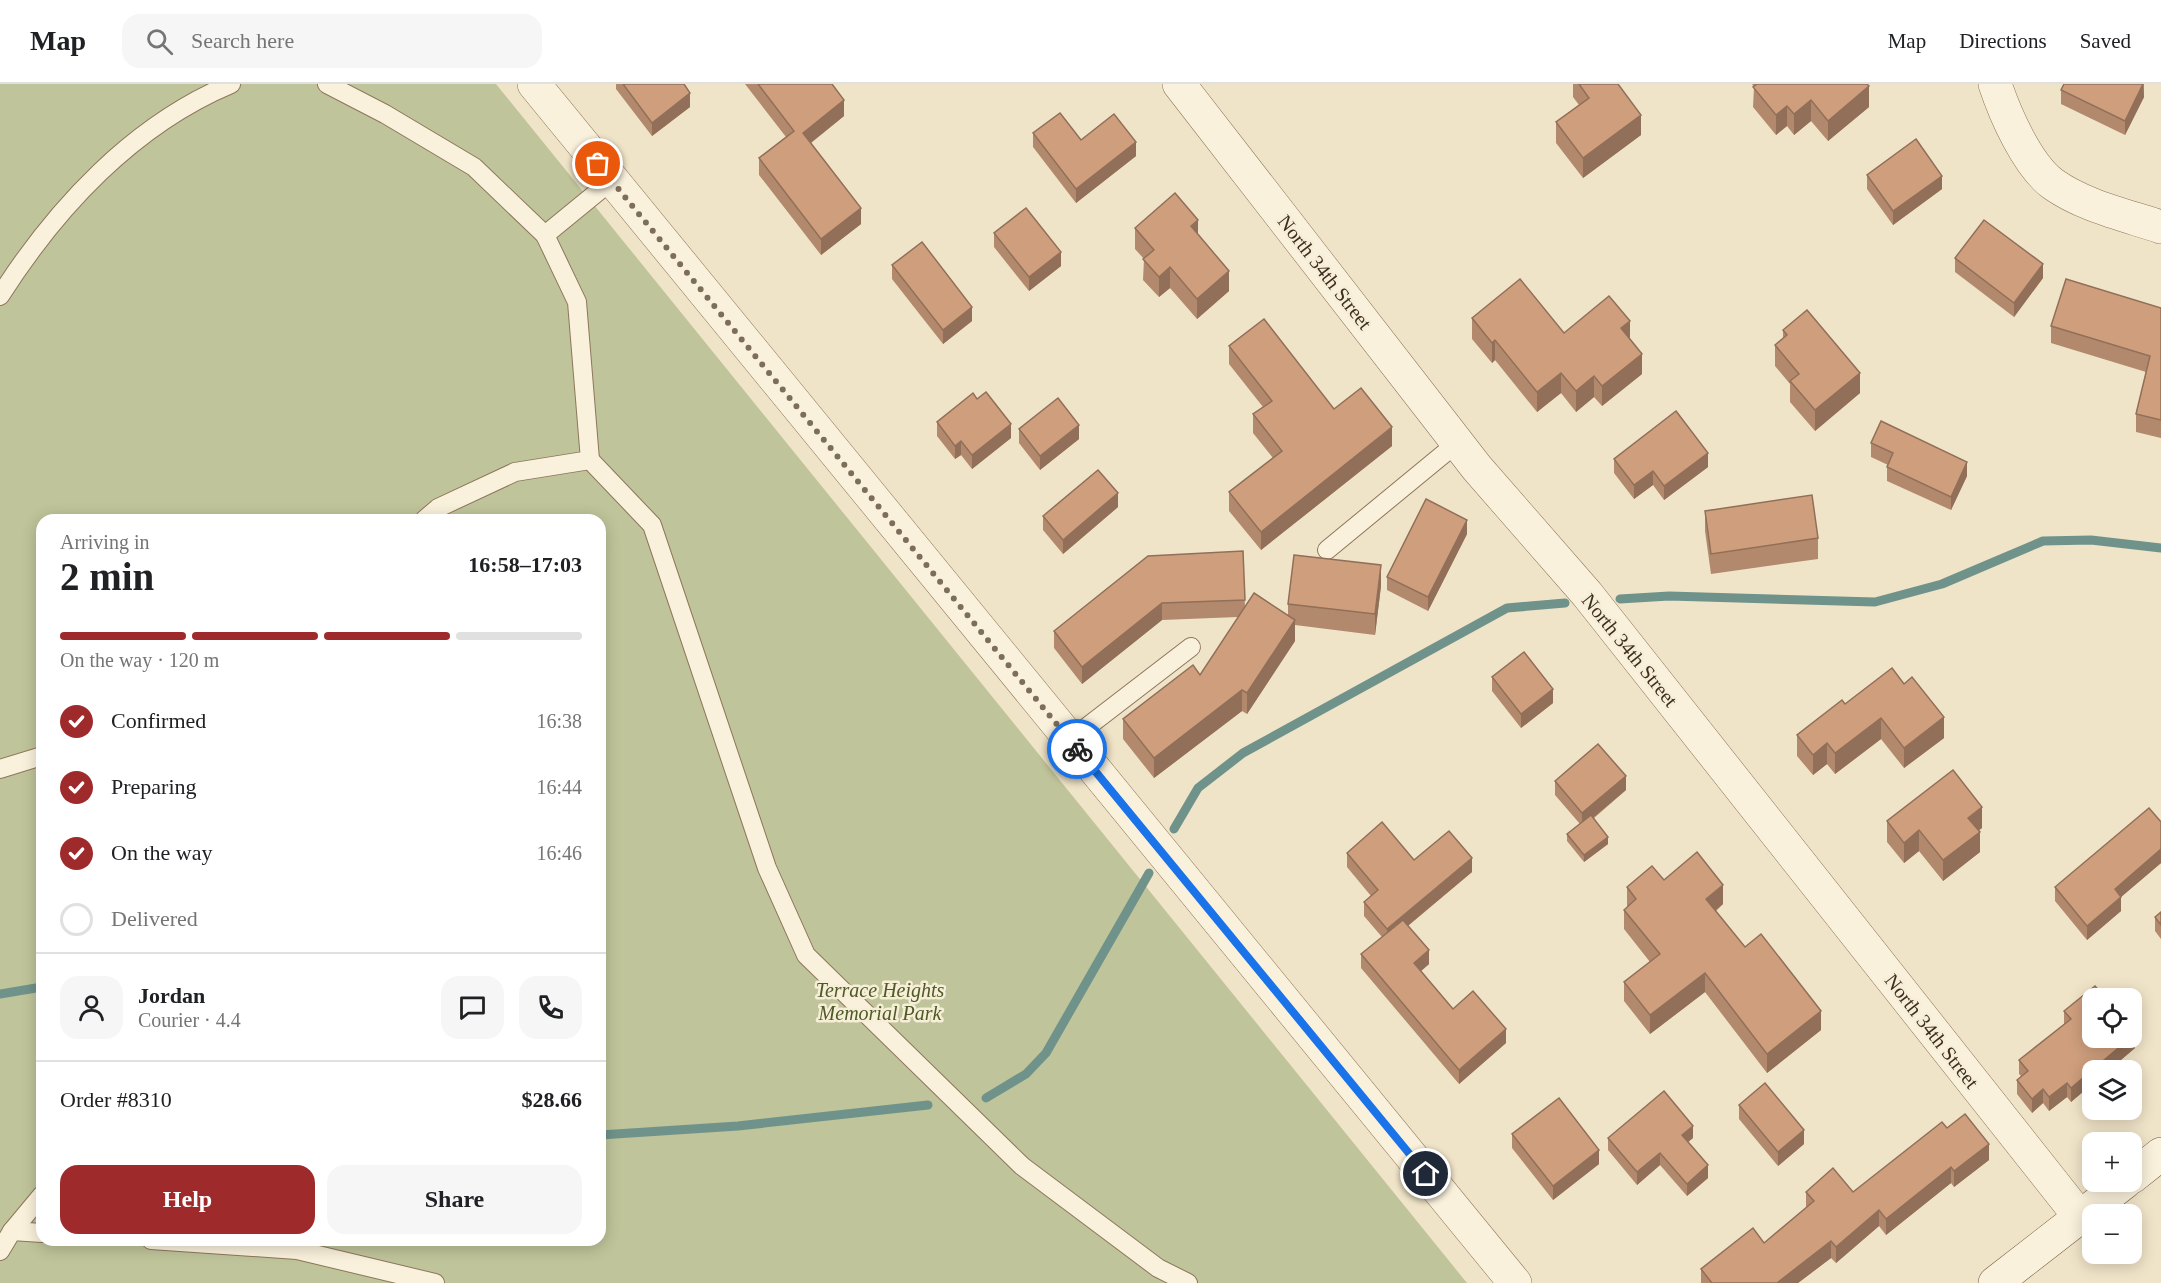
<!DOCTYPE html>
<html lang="en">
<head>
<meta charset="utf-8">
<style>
	body { margin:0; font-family:"Times New Roman",serif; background:#f6f6f6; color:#202124; height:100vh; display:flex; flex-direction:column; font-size:22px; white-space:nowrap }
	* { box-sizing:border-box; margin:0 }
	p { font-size:20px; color:#757577 }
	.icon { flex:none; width:33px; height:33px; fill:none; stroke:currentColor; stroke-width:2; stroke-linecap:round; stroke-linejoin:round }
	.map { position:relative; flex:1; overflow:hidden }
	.details { position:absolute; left:36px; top:430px; width:570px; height:732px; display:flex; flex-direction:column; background:#fff; border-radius:18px; box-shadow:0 3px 15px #0003 }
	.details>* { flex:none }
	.controls { position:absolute; left:2082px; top:904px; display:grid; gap:12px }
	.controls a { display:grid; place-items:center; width:60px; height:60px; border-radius:12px; background:#fff; box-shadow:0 3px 15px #0003; font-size:30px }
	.pin { position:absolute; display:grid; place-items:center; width:51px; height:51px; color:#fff; margin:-26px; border:3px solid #fff; border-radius:50%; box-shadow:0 2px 6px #0007 }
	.courier { position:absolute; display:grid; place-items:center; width:60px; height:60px; margin:-30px; border:4px solid #1a73e8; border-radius:50%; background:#fff; color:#222; box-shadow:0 2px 8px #0007 }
	.summary em { font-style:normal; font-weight:700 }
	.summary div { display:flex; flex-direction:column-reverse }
	.summary { display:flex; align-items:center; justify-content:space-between; height:102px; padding:0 24px }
	h1 { font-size:39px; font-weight:700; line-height:45px }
	.bar { display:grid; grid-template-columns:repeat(4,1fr); gap:9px 6px; align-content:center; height:72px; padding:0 24px }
	.bar i { height:8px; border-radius:4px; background:#e0e0e0 }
	.bar .current { background:#9e2a2b }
	.bar p { grid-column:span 4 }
	.line { display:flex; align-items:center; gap:15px; padding:0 24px; border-top:2px solid #e0e0e0 }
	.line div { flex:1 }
	.round { display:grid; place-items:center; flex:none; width:63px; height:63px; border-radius:18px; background:#f6f6f6 }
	ol { padding:0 24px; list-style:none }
	li { display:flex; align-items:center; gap:18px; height:66px }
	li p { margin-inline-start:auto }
	li .icon { padding:6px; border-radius:50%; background:#9e2a2b; color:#fff; stroke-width:4 }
	li:last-child { color:#757577 }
	li i { width:33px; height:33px; border:3px solid #e0e0e0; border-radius:50% }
	.button { display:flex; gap:12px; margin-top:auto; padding:12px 24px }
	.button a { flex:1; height:69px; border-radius:18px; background:#9e2a2b; color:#fff; font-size:24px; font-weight:700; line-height:69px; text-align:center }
	.button a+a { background:#f6f6f6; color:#202124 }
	header { display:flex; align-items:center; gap:36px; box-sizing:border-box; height:84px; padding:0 30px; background:#fff; border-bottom:2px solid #e0e0e0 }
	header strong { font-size:28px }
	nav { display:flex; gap:33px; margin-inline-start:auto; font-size:21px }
	.search { width:420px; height:54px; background:#f6f6f6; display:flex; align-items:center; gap:15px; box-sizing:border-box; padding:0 21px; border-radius:18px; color:#757577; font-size:22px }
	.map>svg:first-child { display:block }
	.cemetery { fill:#bfc49a; fill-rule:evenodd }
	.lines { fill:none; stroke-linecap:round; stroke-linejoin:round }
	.stream { stroke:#6f938a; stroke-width:9 }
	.lane-casing { stroke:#8d765c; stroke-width:20 }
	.street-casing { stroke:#8d765c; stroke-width:34 }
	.secondary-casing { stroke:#6f573f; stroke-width:34 }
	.lane { stroke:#faf1dc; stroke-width:18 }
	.street { stroke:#faf1dc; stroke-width:33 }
	.secondary { stroke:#faf1dc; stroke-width:33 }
	.wall { fill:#b2896c }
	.shaded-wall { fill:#916f58 }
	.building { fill:#cf9f7d; stroke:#916f58; stroke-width:1.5 }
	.done { stroke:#7c6e5b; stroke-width:6; stroke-dasharray:0 10.8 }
	.route { stroke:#1a73e8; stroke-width:8 }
	.labels { text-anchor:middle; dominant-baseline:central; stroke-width:5; stroke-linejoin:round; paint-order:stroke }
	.street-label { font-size:20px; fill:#3d2e20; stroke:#f7eed8 }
	.park-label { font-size:20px; font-style:italic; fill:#4d5a26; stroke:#f7eed8 }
</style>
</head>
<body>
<header>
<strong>Map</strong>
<div class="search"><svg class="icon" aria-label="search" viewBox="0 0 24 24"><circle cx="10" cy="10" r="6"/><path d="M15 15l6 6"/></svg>Search here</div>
<nav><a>Map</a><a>Directions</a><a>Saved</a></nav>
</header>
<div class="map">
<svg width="2161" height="1199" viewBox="0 0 2161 1199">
	<rect width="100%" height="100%" fill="#f0e4c8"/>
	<path class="cemetery" d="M0 0H496L1467 1199H0ZM42 436H600V1156H42Z"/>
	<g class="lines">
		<g class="stream">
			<path d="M1620 515 1669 512 1875 518 1942 500 2043 457 2091 456 2161 464"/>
			<path d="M1174 745 1198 704 1243 669 1507 524 1565 519"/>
			<path d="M0 910 42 903"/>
			<path d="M986 1014 1026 990 1046 969 1149 789"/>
			<path d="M600 1051 738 1042 928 1021"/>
		</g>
		<g class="lane-casing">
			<g id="lane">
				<path d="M327 0 385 30 474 83 545 151"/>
				<path d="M0 212C56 124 133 41 231 0"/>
				<path d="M590 376 652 441 767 784 806 871 1022 1082 1158 1184 1188 1199"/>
				<path d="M424 436 438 424 515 388 590 376 577 218 545 151 611 97"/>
				<path d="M1327 466 1457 359"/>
				<path d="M1070 656 1191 563"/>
				<path d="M0 685 42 672"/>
				<path d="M12 1147 42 1111"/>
				<path d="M151 1156 297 1166 435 1199"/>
				<path d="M0 1167 12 1147 42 1149"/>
			</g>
		</g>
		<g class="street-casing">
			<g id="street">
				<path d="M534 0 1515 1199"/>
				<path d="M1179 0 1477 384 1587 510 2080 1133"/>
				<path d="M1995 0C2005 30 2027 81 2053 100 2084 122 2125 131 2161 143"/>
			</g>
		</g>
		<g class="secondary-casing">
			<g id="secondary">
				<path d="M2132 1093 2161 1070"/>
				<path d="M1995 1199 2125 1098"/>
			</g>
		</g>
		<use href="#lane" class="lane"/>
		<use href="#street" class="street"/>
		<use href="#secondary" class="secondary"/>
	</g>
	<g class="wall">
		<path d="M616 0H684L690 23 652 52 616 5Z"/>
		<path d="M745 0H832L844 32 811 59 861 140 821 171 759 91V74L786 53Z"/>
		<path d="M1573 0H1618L1641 51 1583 94 1556 59V38L1579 21 1573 13Z"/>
		<path d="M1752 0H1867L1869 23 1828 57 1811 37 1794 51 1787 42 1776 51 1753 23 1754 3Z"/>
		<path d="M2144 0V13L2125 51 2061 20V6Z"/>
		<path d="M1033 49 1081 56 1136 72 1076 119 1033 63Z"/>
		<path d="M1867 91 1942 105 1893 141 1867 105Z"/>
		<path d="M1135 144 1198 151 1229 207 1197 235 1170 204 1159 213 1143 196 1144 175 1135 165Z"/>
		<path d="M994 149 1061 182 1029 207 994 163Z"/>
		<path d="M1955 174 2043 194 2014 233 1955 188Z"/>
		<path d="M892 181 972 237 943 260 892 195Z"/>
		<path d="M2161 224V354L2136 348V330L2146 288 2051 259V242Z"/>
		<path d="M1472 234 1564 249 1630 255 1642 290 1602 322 1594 313 1576 328 1561 309 1537 328 1495 276 1492 279 1472 255Z"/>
		<path d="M1783 246 1860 309 1815 347 1790 318V300L1775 282V261L1783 254Z"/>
		<path d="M1229 262 1334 325 1392 362 1261 466 1229 427V408L1273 374 1253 349V330L1263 323 1229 280Z"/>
		<path d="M937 338 1011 354 972 385 961 371 955 375 937 352Z"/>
		<path d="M1019 345 1079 355 1040 386 1019 359Z"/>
		<path d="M1871 359 1967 392 1951 426 1887 397V383L1888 381 1871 373Z"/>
		<path d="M1614 375 1708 383 1664 416 1653 401 1634 415 1614 389Z"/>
		<path d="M1118 423 1063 470 1043 446V432Z"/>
		<path d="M1705 427 1818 454V475L1711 490 1705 447Z"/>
		<path d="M1467 450 1428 527 1387 506V493Z"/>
		<path d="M1243 467 1245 523 1288 532V520L1381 502 1375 551 1295 541V557L1247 630 1242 627 1154 694 1123 655V635L1200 591 1238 533 1162 536 1082 600 1054 564V547Z"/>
		<path d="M1492 593 1553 619 1521 644 1492 607Z"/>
		<path d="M1845 620 1944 654 1904 684 1881 655 1835 690 1827 680 1813 691 1797 672V651Z"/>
		<path d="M1555 697 1626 706 1594 734 1608 760 1584 778 1567 757V750L1580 740 1555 711Z"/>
		<path d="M1887 737 1982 744 1979 746 1980 768 1943 797 1919 767 1904 779 1887 758Z"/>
		<path d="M2161 738V779L2121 813V827L2087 856 2055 817V803Z"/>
		<path d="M1347 769 1414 776 1472 788 1408 842 1429 880 1421 887 1453 925 1506 959 1459 1000 1361 884V870L1382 853 1364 832V818L1371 812 1347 783Z"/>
		<path d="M1664 796 1723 820 1716 827 1745 863 1821 946 1767 989 1705 908 1650 950 1624 917V898L1650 878 1624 845V826L1627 823V803Z"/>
		<path d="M2161 828V855L2155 847V833Z"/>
		<path d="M2064 927 2135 964 2071 1018 2067 1013 2049 1027 2043 1019 2032 1029 2017 1010V996L2021 992 2019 990V976L2064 940Z"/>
		<path d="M1739 1021 1804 1060 1778 1082 1739 1035Z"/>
		<path d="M1947 1044 1989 1076 1954 1103 1951 1099 1886 1151 1879 1142 1836 1179 1831 1174 1798 1199H1701V1185L1764 1159 1806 1124V1108H1853Z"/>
		<path d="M1512 1050 1599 1080 1553 1116 1512 1064Z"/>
		<path d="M1608 1054H1693L1688 1058 1708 1094 1687 1112 1660 1081 1637 1101 1608 1066Z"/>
	</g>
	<g class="shaded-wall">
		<path d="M2143 0 2144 13 2125 51V37Z"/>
		<path d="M1869 2V23L1828 57V37Z"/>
		<path d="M690 9V23L652 52V39Z"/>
		<path d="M844 16V32L803 65V49Z"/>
		<path d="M1811 16V37L1794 51V30Z"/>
		<path d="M1787 22V42L1776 51V31Z"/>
		<path d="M1641 31V51L1583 94V74Z"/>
		<path d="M1136 58V72L1076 119V105Z"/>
		<path d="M1942 92V105L1893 141V127Z"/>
		<path d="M861 124V140L821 171V155Z"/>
		<path d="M1198 136V156L1191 142Z"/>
		<path d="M1061 168V182L1029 207V193Z"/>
		<path d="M2043 180V194L2014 233V219Z"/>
		<path d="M1170 183V204L1159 213V193Z"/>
		<path d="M1229 187V207L1197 235V215Z"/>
		<path d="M972 223V237L943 260V246Z"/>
		<path d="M1630 237V258L1621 244Z"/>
		<path d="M1495 256V276L1492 279V259Z"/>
		<path d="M1642 270V290L1602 322V302Z"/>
		<path d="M1561 289V309L1537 328V308Z"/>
		<path d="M1860 289V309L1815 347V326Z"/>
		<path d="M1594 292V313L1576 328V307Z"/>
		<path d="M1011 340V354L972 385V371Z"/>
		<path d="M1079 341V355L1040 386V372Z"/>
		<path d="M1392 343V362L1261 466V448Z"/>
		<path d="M961 357V371L955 375V362Z"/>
		<path d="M1708 369V383L1664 416V402Z"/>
		<path d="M1967 378V392L1951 426V413Z"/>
		<path d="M1653 387V401L1634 415V401Z"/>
		<path d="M1118 409V423L1063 470V456Z"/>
		<path d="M1467 436V450L1428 527V513Z"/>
		<path d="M1381 481V502L1375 551V530Z"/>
		<path d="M1162 519V536L1082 600V583Z"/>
		<path d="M1295 536V557L1247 630V609Z"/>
		<path d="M1553 605V619L1521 644V630Z"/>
		<path d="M1242 606V627L1154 694V674Z"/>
		<path d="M1944 633V654L1904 684V664Z"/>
		<path d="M1881 634V655L1835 690V669Z"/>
		<path d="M1827 659V680L1813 691V671Z"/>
		<path d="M1626 692V706L1582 743V729Z"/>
		<path d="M1982 723V744L1968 754V734Z"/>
		<path d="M1919 746V767L1904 779V759Z"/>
		<path d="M1980 748V768L1943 797V776Z"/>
		<path d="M1608 753V760L1584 778V771Z"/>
		<path d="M2161 765V779L2121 813V827L2087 856V842L2115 805Z"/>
		<path d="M1472 774V788L1387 859V845Z"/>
		<path d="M1723 801V820L1706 834V815Z"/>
		<path d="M1429 866V880L1414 893V879Z"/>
		<path d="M1705 889V908L1650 950V931Z"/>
		<path d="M1821 927V946L1767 989V970Z"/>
		<path d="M1506 945V959L1459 1000V986Z"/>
		<path d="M2135 950V964L2108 987H2092V1000L2071 1018V1004Z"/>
		<path d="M2067 999V1013L2049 1027V1013Z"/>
		<path d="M2043 1005V1019L2032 1029V1015Z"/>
		<path d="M1693 1042V1054L1682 1063V1051Z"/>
		<path d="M1804 1046V1060L1778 1082V1068Z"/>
		<path d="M1989 1060V1076L1954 1103V1087Z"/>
		<path d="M1599 1066V1080L1553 1116V1102Z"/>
		<path d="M1660 1069V1081L1637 1101V1088Z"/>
		<path d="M1708 1081V1094L1687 1112V1100Z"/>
		<path d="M1951 1083V1099L1886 1151V1135Z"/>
		<path d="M1879 1126V1142L1836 1179V1163Z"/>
		<path d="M1831 1157V1174L1798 1199H1777Z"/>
	</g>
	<g class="building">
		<path d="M623 0H684L690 9 652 39Z"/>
		<path d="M758 0H832L844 16 803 49 861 124 821 155 759 74 794 47Z"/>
		<path d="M1579 0H1618L1641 31 1583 74 1556 38 1589 14Z"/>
		<path d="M1757 0H1867L1869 2 1828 37 1811 16 1794 30 1787 22 1776 31 1753 3Z"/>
		<path d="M2064 0H2143L2125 37 2061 6Z"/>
		<path d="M1060 29 1081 56 1114 30 1136 58 1076 105 1033 49Z"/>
		<path d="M1916 55 1942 92 1893 127 1867 91Z"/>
		<path d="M1175 109 1198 136 1191 142 1229 187 1197 215 1170 183 1159 193 1143 175 1154 166 1135 144Z"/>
		<path d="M1026 124 1061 168 1029 193 994 149Z"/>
		<path d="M1984 136 2043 180 2014 219 1955 174Z"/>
		<path d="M922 158 972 223 943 246 892 181Z"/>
		<path d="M1520 195 1564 249 1609 212 1630 237 1621 244 1642 270 1602 302 1594 292 1576 307 1561 289 1537 308 1495 256 1492 259 1472 234Z"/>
		<path d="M2066 195 2161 224V336L2136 330 2150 272 2051 242Z"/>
		<path d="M1807 226 1860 289 1815 326 1790 297 1799 290 1775 261 1787 251 1783 246Z"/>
		<path d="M1264 235 1334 325 1361 304 1392 343 1261 448 1229 408 1282 367 1253 330 1272 317 1229 262Z"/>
		<path d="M986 308 1011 340 972 371 961 357 955 362 937 338 973 309 977 315Z"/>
		<path d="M1058 314 1079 341 1040 372 1019 345Z"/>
		<path d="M1676 327 1708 369 1664 402 1653 387 1634 401 1614 375Z"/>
		<path d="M1881 337 1967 378 1951 413 1887 383 1893 369 1871 359Z"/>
		<path d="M1098 386 1118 409 1063 456 1043 432Z"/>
		<path d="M1812 411 1818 454 1711 470 1705 427Z"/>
		<path d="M1426 415 1467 436 1428 513 1387 493Z"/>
		<path d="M1243 467 1245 516 1162 519 1082 583 1054 547 1148 472Z"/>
		<path d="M1294 471 1381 481 1375 530 1288 520Z"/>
		<path d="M1254 509 1295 536 1247 609 1242 606 1154 674 1123 635 1193 581 1200 591Z"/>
		<path d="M1524 568 1553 605 1521 630 1492 593Z"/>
		<path d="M1892 584 1904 600 1912 593 1944 633 1904 664 1881 634 1835 669 1827 659 1813 671 1797 651 1842 616 1845 620Z"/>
		<path d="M1598 660 1626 692 1582 729 1555 697Z"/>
		<path d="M1953 686 1982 723 1968 734 1980 748 1943 776 1919 746 1904 759 1887 737Z"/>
		<path d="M2149 724 2161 738V765L2115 805 2121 813 2087 842 2055 803Z"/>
		<path d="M1591 731 1608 753 1584 771 1567 750Z"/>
		<path d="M1382 738 1414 776 1449 747 1472 774 1387 845 1364 818 1378 806 1347 769Z"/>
		<path d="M1697 768 1723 801 1706 815 1745 863 1761 850 1821 927 1767 970 1705 889 1650 931 1624 898 1660 870 1624 826 1636 815 1627 803 1652 782 1664 796Z"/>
		<path d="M2161 828V841L2155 833Z"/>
		<path d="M1403 836 1429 866 1414 879 1453 925 1473 907 1506 945 1459 986 1361 870Z"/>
		<path d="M2095 902 2106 915H2092V954H2130L2071 1004 2067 999 2049 1013 2043 1005 2032 1015 2017 996 2028 987 2019 976 2071 935 2064 927Z"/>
		<path d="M2132 945 2135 950 2132 953Z"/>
		<path d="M1765 999 1804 1046 1778 1068 1739 1021Z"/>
		<path d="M1664 1007 1693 1042 1682 1051 1708 1081 1687 1100 1660 1069 1637 1088 1608 1054Z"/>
		<path d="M1559 1014 1599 1066 1553 1102 1512 1050Z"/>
		<path d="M1965 1030 1989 1060 1954 1087 1951 1083 1886 1135 1879 1126 1836 1163 1831 1157 1777 1199H1712L1701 1185 1753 1144 1764 1159 1814 1117 1806 1108 1833 1084 1853 1108 1942 1038 1947 1044Z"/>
	</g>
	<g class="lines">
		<path class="done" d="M598 80 1077 665"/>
		<path class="route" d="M1077 665 1426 1090"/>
	</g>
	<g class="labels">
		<g class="street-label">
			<text transform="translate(1325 188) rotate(52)">North 34th Street</text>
			<text transform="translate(1630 566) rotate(51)">North 34th Street</text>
			<text transform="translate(1932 947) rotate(52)">North 34th Street</text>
		</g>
		<g class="park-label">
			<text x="880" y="906">Terrace Heights<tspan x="880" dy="23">Memorial Park</tspan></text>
		</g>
	</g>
</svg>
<div class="controls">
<a><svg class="icon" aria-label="locate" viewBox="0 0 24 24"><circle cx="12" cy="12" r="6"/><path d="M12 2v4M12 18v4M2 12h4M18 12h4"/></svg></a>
<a><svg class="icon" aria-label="layers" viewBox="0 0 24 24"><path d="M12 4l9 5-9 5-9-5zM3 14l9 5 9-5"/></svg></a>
<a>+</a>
<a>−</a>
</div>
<div class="pin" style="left:598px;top:80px;background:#ea580c"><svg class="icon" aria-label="bag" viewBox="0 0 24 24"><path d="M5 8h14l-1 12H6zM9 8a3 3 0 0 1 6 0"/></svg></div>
<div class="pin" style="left:1426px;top:1090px;background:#1f2937"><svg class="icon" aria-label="home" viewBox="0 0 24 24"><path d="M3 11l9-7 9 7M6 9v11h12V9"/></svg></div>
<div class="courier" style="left:1077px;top:665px"><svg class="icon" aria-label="bike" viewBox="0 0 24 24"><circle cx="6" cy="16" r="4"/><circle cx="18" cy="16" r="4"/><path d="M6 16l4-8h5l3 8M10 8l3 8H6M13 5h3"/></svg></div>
<section class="details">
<div class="summary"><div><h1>2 min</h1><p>Arriving in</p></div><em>16:58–17:03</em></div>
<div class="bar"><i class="current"></i><i class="current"></i><i class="current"></i><i></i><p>On the way · 120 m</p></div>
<ol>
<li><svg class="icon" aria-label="check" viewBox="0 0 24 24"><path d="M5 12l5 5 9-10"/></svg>Confirmed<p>16:38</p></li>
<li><svg class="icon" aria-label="check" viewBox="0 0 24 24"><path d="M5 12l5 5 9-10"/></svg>Preparing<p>16:44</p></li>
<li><svg class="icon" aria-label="check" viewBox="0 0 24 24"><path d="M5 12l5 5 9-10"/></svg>On the way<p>16:46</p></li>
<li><i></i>Delivered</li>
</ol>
<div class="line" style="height:108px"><a class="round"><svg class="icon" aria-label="person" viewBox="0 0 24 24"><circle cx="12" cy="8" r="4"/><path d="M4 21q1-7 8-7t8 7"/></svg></a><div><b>Jordan</b><p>Courier · 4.4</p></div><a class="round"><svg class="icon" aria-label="chat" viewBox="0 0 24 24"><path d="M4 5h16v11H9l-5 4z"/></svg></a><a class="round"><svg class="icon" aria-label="phone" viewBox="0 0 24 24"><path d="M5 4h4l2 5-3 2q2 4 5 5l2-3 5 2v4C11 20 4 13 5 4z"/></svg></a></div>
<div class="line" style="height:78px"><div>Order #8310</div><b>$28.66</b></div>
<div class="button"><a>Help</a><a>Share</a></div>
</section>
</div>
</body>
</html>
